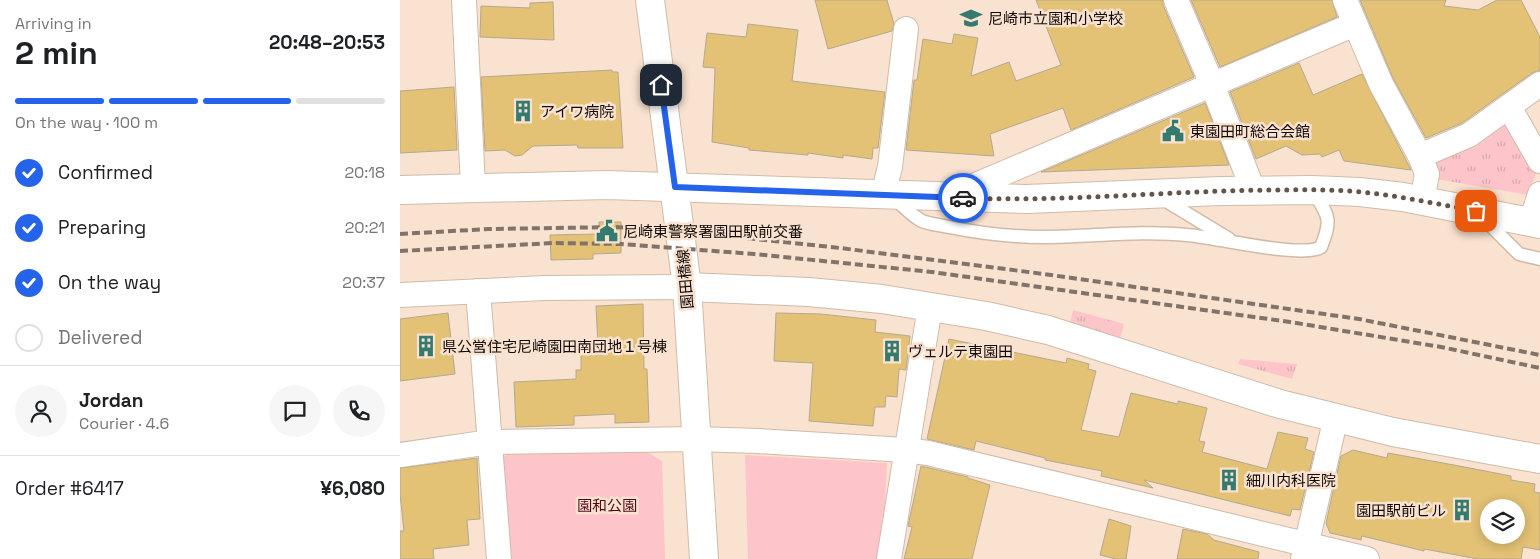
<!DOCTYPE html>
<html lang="en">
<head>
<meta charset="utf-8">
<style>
	body { margin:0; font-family:"Space Grotesk","Noto Sans JP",sans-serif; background:#f6f6f6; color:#202124; height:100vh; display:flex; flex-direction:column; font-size:19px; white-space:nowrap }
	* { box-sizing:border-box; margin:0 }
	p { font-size:16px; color:#757577 }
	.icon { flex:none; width:28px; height:28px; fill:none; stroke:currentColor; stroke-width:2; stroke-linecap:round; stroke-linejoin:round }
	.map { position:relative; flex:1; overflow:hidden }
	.side { display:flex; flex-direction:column; background:#fff; width:400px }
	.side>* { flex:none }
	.fabs { position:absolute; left:1080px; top:499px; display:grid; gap:10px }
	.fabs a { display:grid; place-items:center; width:45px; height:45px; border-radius:50%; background:#fff; box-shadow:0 2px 12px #0003; font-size:25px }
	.pin { position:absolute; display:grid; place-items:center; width:42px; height:42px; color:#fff; margin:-21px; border-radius:10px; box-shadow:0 2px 8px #0006 }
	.courier { position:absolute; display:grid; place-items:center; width:50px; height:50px; margin:-25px; border:4px solid #2563eb; border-radius:50%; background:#fff; color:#222; box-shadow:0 1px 6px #0007 }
	.overview em { font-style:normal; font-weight:700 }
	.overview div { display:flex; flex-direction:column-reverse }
	.overview { display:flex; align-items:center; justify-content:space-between; height:85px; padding:0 15px }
	h1 { font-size:32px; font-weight:700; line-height:38px }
	.bar { display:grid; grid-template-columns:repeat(4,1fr); gap:8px 5px; align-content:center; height:60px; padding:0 15px }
	.bar i { height:6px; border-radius:4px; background:#e0e0e0 }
	.bar .active { background:#2563eb }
	.bar p { grid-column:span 4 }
	.line { display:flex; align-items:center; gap:12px; padding:0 15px; border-top:1px solid #e0e0e0 }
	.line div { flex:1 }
	.round { display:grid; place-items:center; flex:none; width:52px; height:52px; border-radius:26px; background:#f6f6f6 }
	ol { padding:0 15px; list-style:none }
	li { display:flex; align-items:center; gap:15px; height:55px }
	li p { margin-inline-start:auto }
	li .icon { padding:5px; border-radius:50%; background:#2563eb; color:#fff; stroke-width:4 }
	li:last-child { color:#757577 }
	li i { width:28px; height:28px; border:2px solid #e0e0e0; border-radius:50% }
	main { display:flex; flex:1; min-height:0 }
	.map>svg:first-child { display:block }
	.grass { fill:url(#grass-tufts) }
	.green { fill:#fdc5c9 }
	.building { fill:#e3c175; stroke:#b3a991; fill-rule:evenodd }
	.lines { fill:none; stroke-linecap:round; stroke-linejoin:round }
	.lane-casing { stroke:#d0bba9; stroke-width:15 }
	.street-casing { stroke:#d0bba9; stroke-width:26 }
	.secondary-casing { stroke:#d0bba9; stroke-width:30 }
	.lane { stroke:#fff; stroke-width:12 }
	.street { stroke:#fff; stroke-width:24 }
	.secondary { stroke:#fff; stroke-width:28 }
	.rail { stroke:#827368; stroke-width:4; stroke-dasharray:8 4; stroke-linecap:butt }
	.done { stroke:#62564c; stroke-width:5; stroke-dasharray:0 9 }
	.route { stroke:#2563eb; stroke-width:6 }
	.labels { text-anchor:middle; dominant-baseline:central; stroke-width:5; stroke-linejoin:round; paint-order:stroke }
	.poi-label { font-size:15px; fill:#110a05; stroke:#f9e2d0; text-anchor:start }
	.street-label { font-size:15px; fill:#110a05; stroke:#f9e2d0 }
	.park-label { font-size:15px; fill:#53071a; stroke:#f9e2d0 }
</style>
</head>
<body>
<main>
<section class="side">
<div class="overview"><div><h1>2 min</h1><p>Arriving in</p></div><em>20:48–20:53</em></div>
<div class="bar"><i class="active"></i><i class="active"></i><i class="active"></i><i></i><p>On the way · 100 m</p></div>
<ol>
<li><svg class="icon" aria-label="check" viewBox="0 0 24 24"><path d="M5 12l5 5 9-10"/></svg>Confirmed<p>20:18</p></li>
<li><svg class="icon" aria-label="check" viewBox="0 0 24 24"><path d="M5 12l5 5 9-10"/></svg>Preparing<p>20:21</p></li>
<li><svg class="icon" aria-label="check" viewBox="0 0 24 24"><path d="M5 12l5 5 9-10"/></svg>On the way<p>20:37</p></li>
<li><i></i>Delivered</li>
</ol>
<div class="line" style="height:90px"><a class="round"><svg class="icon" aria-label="person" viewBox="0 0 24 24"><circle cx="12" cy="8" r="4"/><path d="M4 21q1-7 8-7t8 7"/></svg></a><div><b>Jordan</b><p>Courier · 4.6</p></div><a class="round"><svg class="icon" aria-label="chat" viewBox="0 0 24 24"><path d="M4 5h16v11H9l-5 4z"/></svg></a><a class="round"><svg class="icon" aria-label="phone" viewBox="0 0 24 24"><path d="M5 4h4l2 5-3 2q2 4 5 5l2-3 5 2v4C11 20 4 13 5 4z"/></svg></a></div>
<div class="line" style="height:65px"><div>Order #6417</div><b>¥6,080</b></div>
</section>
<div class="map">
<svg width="1140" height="559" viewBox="0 0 1140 559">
	<defs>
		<pattern id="grass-tufts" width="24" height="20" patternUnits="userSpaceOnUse" patternTransform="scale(1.25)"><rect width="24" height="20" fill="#fdc5c9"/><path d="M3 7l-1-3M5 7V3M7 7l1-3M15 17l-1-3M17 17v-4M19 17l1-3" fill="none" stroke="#d8a8ab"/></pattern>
	</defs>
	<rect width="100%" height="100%" fill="#f9e2d0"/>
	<g class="grass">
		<path d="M1107 117 1136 172 1129 195 1036 179 1031 158Z"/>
		<path d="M673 310 724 324 720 338 670 324Z"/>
		<path d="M840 359 897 364 892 379 838 364Z"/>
	</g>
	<g class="green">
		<path d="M244 450 262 461 265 559H111L103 457 112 452Z"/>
		<path d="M345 455 487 463 482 559H348Z"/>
	</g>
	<g class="building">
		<path d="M415 0H487L494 24 492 31 428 49Z"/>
		<path d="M636 0H763V5L794 77 671 130 663 108 590 134 594 156 506 150 514 80H517L523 39 552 44 554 34 578 38 571 76 609 62 616 81 661 65Z"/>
		<path d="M791 0H932L937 17 820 67Z"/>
		<path d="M960 0H1046L1044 6 1078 10 1097 0H1121L1140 37V70L1132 73 1062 123 1026 138 993 78Z"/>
		<path d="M153 2 154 40 80 37 81 6 130 8V3Z"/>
		<path d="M348 24 398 30 392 81 485 92 478 148H473L472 159 443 155V158L408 153V155L349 150V148L312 142 315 68 303 67 307 33 346 37Z"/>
		<path d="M899 63 913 95 962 74 1011 170 944 161 939 150 922 157 920 154 902 155 886 146 856 159 830 92Z"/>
		<path d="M212 70V72H218L223 148H178L177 145 133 146 122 155 115 156 105 150 85 151 81 77Z"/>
		<path d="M54 87 57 150 0 153V91Z"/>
		<path d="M805 103 829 165 641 172Z"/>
		<path d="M199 222H221V253L193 254V259L151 260 150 235 199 234Z"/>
		<path d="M243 304 244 369H247L249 422 215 423V414L174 416V425L116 427 114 382 176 379V370H181V347L198 346 196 306Z"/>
		<path d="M48 313 55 374 0 381V319Z"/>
		<path d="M376 313 421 314 476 320 475 332 510 336 506 370 499 369 497 397 486 396 485 407H475L473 426 409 421 413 363 374 361Z"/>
		<path d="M549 339 666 363 667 358 689 364 688 369 696 371 681 430 719 437 731 393 778 404V401L807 408 799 441 805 442 802 452 867 469 878 432 908 438 905 449 914 452 900 510 892 509 890 516 744 480 753 488 701 476 702 471 645 460V458L576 441 574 450 527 439Z"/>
		<path d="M953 450 987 458 988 453 1054 465 1111 476V480L1135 484 1134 492 1140 493V550L1123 547 1121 559H1078L1024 549V551L962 536 961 540 930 533 926 523 941 456ZM1089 508H1116V535H1089Z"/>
		<path d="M77 458 80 519 67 520 69 545 33 549 34 559H0V531H4L0 494V468Z"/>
		<path d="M521 466 568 477V478L590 485 572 559H504L512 527 508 526Z"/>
		<path d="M709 519 731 526 726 559H716L700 555Z"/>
		<path d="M783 529 807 534 814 540 859 552 858 559H777Z"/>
	</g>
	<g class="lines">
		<g class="lane-casing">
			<g id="lane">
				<path d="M494 198C502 205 510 214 520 220 527 224 540 225 549 227 579 233 612 237 643 237 691 237 740 230 787 235 814 237 903 259 921 247 933 218 928 215 912 190"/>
				<path d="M763 199 829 239"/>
				<path d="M1083 218 1119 254 1140 259"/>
			</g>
		</g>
		<g class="street-casing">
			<g id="street">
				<path d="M64 0 73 187"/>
				<path d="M776 0 812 84 853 190"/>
				<path d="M945 0 981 84 1020 156 1027 174 1022 201"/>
				<path d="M1109 107 1140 161"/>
				<path d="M1020 156 1069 135 1140 84"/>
				<path d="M483 194 490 167 506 29"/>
				<path d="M550 196 955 24"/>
				<path d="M1131 222 1140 194"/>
				<path d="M78 291 99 559"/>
				<path d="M0 295 144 288 287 287"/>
				<path d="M0 455 90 442 296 439 358 441 506 450 528 453 967 559"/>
				<path d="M489 559 530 307"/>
				<path d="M903 559 936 417"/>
			</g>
		</g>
		<g class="secondary-casing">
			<g id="secondary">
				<path d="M250 0 287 287 304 559"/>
				<path d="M0 190 207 185 627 199 821 191 912 190 960 192 1003 197 1140 224"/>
				<path d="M287 287 409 292 482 299 586 316 648 330 880 404 993 432 1140 459"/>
			</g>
		</g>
		<use href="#lane" class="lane"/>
		<use href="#street" class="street"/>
		<use href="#secondary" class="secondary"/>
		<g class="rail">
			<path d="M0 234 88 229 216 227 299 233 440 248 644 274 959 319 1140 355"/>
			<path d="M0 251 154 243 221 244 354 254 532 272 890 322 1041 347 1140 368"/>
		</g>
	</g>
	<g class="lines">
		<path class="done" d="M563 198C665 202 767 191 870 190 900 190 930 189 961 192 1000 196 1038 204 1076 211"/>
		<path class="route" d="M261 85 275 187 563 198"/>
	</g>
	<defs>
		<g id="school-bare" transform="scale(1.725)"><path d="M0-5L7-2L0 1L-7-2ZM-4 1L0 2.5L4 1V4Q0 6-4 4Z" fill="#357a6e" stroke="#f9e2d0" stroke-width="2.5" paint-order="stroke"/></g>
		<g id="building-bare" transform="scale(1.725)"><path d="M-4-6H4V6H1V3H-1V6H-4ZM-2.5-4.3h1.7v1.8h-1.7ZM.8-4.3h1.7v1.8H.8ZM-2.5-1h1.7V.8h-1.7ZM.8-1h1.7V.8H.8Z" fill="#357a6e" stroke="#f9e2d0" stroke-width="2.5" paint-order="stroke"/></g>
		<g id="civic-bare" transform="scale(1.725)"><path d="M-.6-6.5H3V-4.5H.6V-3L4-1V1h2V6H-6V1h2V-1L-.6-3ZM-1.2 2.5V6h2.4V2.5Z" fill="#357a6e" stroke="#f9e2d0" stroke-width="2.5" paint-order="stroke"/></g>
	</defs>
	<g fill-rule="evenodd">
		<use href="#school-bare" x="571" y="18"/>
		<use href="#building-bare" x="123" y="111"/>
		<use href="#civic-bare" x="773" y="131"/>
		<use href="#civic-bare" x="207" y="231"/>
		<use href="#building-bare" x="26" y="346"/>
		<use href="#building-bare" x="492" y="351"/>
		<use href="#building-bare" x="829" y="480"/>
		<use href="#building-bare" x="1062" y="510"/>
	</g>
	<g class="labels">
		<g class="poi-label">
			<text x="588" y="18">尼崎市立園和小学校</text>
			<text x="140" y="111">アイワ病院</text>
			<text x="790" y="131">東園田町総合会館</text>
			<text x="223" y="231">尼崎東警察署園田駅前交番</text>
			<text x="42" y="346">県公営住宅尼崎園田南団地１号棟</text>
			<text x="508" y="351">ヴェルテ東園田</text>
			<text x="846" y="480">細川内科医院</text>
			<text x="1046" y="510" text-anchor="end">園田駅前ビル</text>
		</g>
		<g class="street-label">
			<text transform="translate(285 279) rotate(-95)">園田橋線</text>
		</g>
		<g class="park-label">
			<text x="207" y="505">園和公園</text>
		</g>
	</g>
</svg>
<div class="fabs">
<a><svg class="icon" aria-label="layers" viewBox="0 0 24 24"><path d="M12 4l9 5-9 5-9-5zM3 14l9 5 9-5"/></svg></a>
</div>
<div class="pin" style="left:1076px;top:211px;background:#ea580c"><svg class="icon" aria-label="bag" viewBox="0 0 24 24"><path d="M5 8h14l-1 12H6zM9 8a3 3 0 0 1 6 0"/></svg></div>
<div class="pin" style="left:261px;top:85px;background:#1f2937"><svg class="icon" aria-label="home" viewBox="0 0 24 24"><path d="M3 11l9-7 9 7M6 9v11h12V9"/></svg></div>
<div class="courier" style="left:563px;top:198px"><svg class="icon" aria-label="car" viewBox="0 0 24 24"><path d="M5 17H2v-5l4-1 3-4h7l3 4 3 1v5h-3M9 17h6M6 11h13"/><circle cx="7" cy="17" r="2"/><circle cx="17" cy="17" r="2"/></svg></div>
</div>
</main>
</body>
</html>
